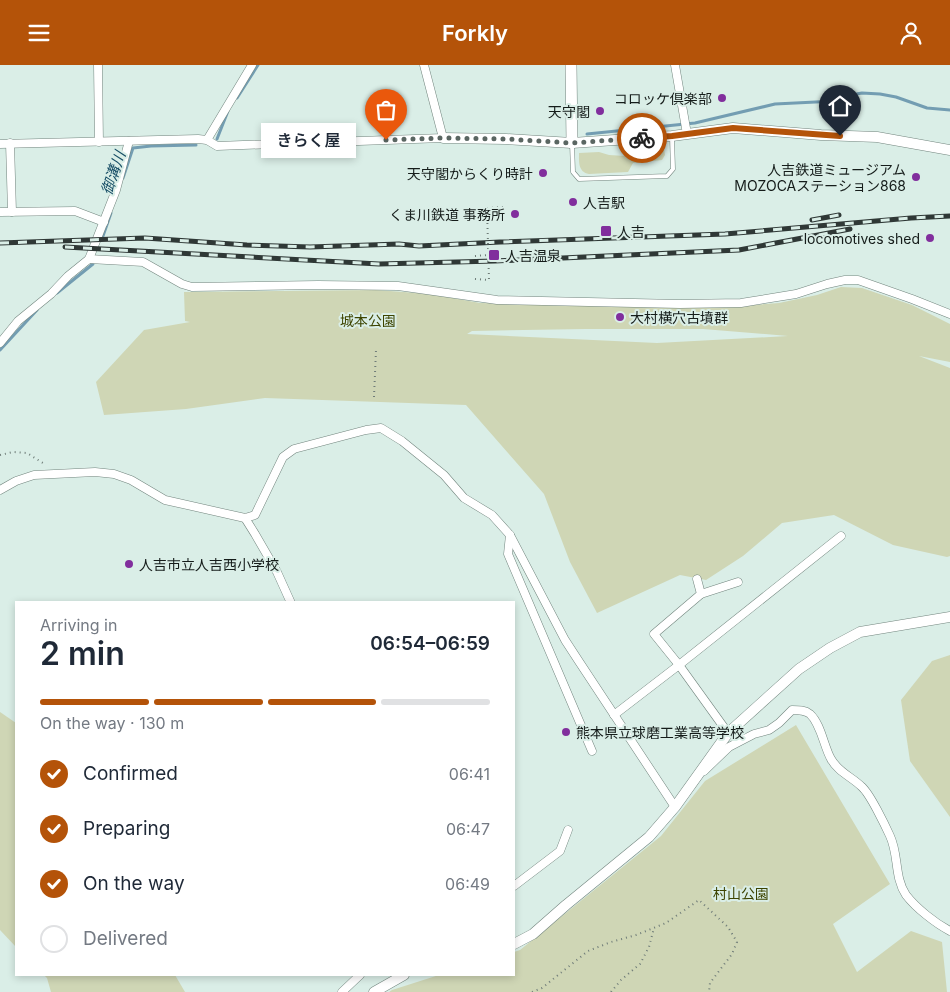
<!DOCTYPE html>
<html lang="en">
<head>
<meta charset="utf-8">
<style>
	body { margin:0; font-family:Inter,"Noto Sans JP",sans-serif; background:#f6f6f7; color:#1f2937; height:100vh; display:flex; flex-direction:column; font-size:19px; white-space:nowrap }
	* { box-sizing:border-box; margin:0 }
	p { font-size:16px; color:#747a83 }
	.icon { flex:none; width:28px; height:28px; fill:none; stroke:currentColor; stroke-width:2; stroke-linecap:round; stroke-linejoin:round }
	.map { position:relative; flex:1; overflow:hidden }
	.drawer { position:absolute; left:15px; top:536px; width:500px; height:375px; display:flex; flex-direction:column; background:#fff; border-radius:0px; box-shadow:0 2px 8px #0003 }
	.drawer>* { flex:none }
	.pin { position:absolute; display:grid; place-items:center; width:42px; height:42px; color:#fff; margin:-51px -21px; border-radius:50% 50% 50% 0; rotate:-45deg; box-shadow:0 0 5px #0007 }
	.pin .icon { rotate:45deg }
	.courier { position:absolute; display:grid; place-items:center; width:50px; height:50px; margin:-25px; border:4px solid #b45309; border-radius:50%; background:#fff; color:#222; box-shadow:0 1px 6px #0007 }
	.bubble { position:absolute; height:35px; border-radius:0px; background:#fff; box-shadow:0 2px 8px #0003; font-size:16px; font-weight:600; line-height:35px; text-align:center }
	.headline em { font-style:normal; font-weight:600 }
	.headline div { display:flex; flex-direction:column-reverse }
	.headline { display:flex; align-items:center; justify-content:space-between; height:85px; padding:0 25px }
	h1 { font-size:32px; font-weight:600; line-height:38px }
	.bar { display:grid; grid-template-columns:repeat(4,1fr); gap:8px 5px; align-content:center; height:60px; padding:0 25px }
	.bar i { height:6px; border-radius:4px; background:#e0e1e3 }
	.bar .active { background:#b45309 }
	.bar p { grid-column:span 4 }
	ol { padding:0 25px; list-style:none }
	li { display:flex; align-items:center; gap:15px; height:55px }
	li p { margin-inline-start:auto }
	li .icon { padding:5px; border-radius:50%; background:#b45309; color:#fff; stroke-width:4 }
	li:last-child { color:#747a83 }
	li i { width:28px; height:28px; border:2px solid #e0e1e3; border-radius:50% }
	header { display:flex; justify-content:space-between; align-items:center; height:65px; padding:0 25px; background:#b45309; color:#fff; font-size:22px; font-weight:600 }
	.map>svg:first-child { display:block }
	.green { fill:#cfd6b5; fill-rule:evenodd }
	.lines { fill:none; stroke-linecap:round; stroke-linejoin:round }
	.stream { stroke:#739db2; stroke-width:3 }
	.service-casing { stroke:#72857e; stroke-width:5 }
	.minor-casing { stroke:#72857e; stroke-width:9 }
	.tertiary-casing { stroke:#72857e; stroke-width:11 }
	.secondary-casing { stroke:#72857e; stroke-width:12 }
	.path { stroke:#6f7c78; stroke-width:2; stroke-dasharray:1 4; stroke-linecap:butt }
	.service { stroke:#fff; stroke-width:4 }
	.minor { stroke:#fff; stroke-width:8 }
	.tertiary { stroke:#fff; stroke-width:10 }
	.secondary { stroke:#fff; stroke-width:11 }
	.rail-casing { stroke:#2f3836; stroke-width:5 }
	.rail { stroke:#daeee7; stroke-width:3; stroke-dasharray:9; stroke-linecap:butt }
	.path-bridge { stroke:#6f7c78; stroke-width:2; stroke-dasharray:1 4; stroke-linecap:butt }
	.done { stroke:#5a6662; stroke-width:5; stroke-dasharray:0 9 }
	.route { stroke:#b45309; stroke-width:6 }
	.poi-dot { fill:#812e9d; stroke:#daeee7; stroke-width:2 }
	.labels { text-anchor:middle; dominant-baseline:central; stroke-width:4; stroke-linejoin:round; paint-order:stroke }
	.poi-label { font-size:14px; fill:#151c1a; stroke:#daeee7; text-anchor:end }
	.park-label { font-size:14px; fill:#3d4400; stroke:#daeee7 }
	.water-label { font-size:15px; font-style:italic; fill:#174e66; stroke:#daeee7 }
</style>
</head>
<body>
<header><svg class="icon" aria-label="menu" viewBox="0 0 24 24"><path d="M4 6h16M4 12h16M4 18h16"/></svg>Forkly<svg class="icon" aria-label="person" viewBox="0 0 24 24"><circle cx="12" cy="8" r="4"/><path d="M4 21q1-7 8-7t8 7"/></svg></header>
<div class="map">
<svg width="950" height="927" viewBox="0 0 950 927">
	<rect width="100%" height="100%" fill="#daeee7"/>
	<g class="green">
		<path d="M664 84 665 90 662 95 633 98 628 107 589 109C578 107 579 97 579 88L599 87 609 90 625 91Z"/>
		<path d="M841 222 862 223 912 240 950 259V297L919 291 950 303V491L947 492 893 480 834 450 782 458 743 491 706 515 680 510 597 548 570 497 544 429 466 340 265 333 186 344 104 350 96 317 144 265 190 257 185 256 184 227 376 225 431 229 480 238 729 242 779 238 817 230ZM585 264H703L788 271 657 278 467 269 472 266Z"/>
		<path d="M950 590V752L910 696 901 635 932 596Z"/>
		<path d="M0 647 16 658V882L0 865Z"/>
		<path d="M796 660 890 819 833 859 857 907 911 866 942 877 947 927H389L392 925 439 910H514V887L520 885 661 771 705 716Z"/>
		<path d="M44 910H175L185 927H51L47 913Z"/>
	</g>
	<g class="lines">
		<g class="stream">
			<path d="M237 33 258 0"/>
			<path d="M587 69 695 58 775 39 836 36 851 30 862 28 880 29 896 32 927 43 950 45"/>
			<path d="M217 74 228 46"/>
			<path d="M123 113 133 83 151 81 196 80"/>
			<path d="M103 171 111 148"/>
			<path d="M57 228 93 199"/>
			<path d="M0 285 37 245"/>
		</g>
		<g class="service-casing">
			<path id="service" d="M572 78 573 107 579 114 667 111 673 104 672 73"/>
		</g>
		<g class="minor-casing">
			<g id="minor">
				<path d="M98 0 99 77"/>
				<path d="M675 0 687 69"/>
				<path d="M207 75 252 0"/>
				<path d="M10 78 12 147"/>
				<path d="M0 79 198 74 207 75 217 81 443 73 424 0"/>
				<path d="M0 147 75 146 104 157"/>
				<path d="M89 194 143 197 182 219 192 222 318 220 398 221 497 235 680 239 741 238 796 229 827 219 845 215H858L912 234 950 249"/>
				<path d="M0 278 18 256 51 229 68 211 89 194 116 125 129 76"/>
				<path d="M0 425 16 416 34 410 95 407 114 409 131 415 165 435 245 453 255 450 283 392 294 384 366 365 381 363 402 376 444 410 464 433 492 450 510 470 565 575 578 595 675 742"/>
				<path d="M245 453 255 469 277 507 291 538"/>
				<path d="M510 470 508 489 592 686"/>
				<path d="M697 514 701 529 654 569 679 600 728 668"/>
				<path d="M701 529 738 517"/>
				<path d="M614 650 679 600 841 471"/>
				<path d="M704 706 729 682 754 669 769 665 779 658 792 645C799 645 805 645 810 649 821 659 824 682 831 694 838 707 852 712 862 722 870 729 885 760 890 771 899 790 894 812 906 830 916 843 935 858 950 866"/>
				<path d="M514 821 560 786 568 765"/>
				<path d="M342 927 360 910"/>
			</g>
		</g>
		<g class="tertiary-casing">
			<g id="tertiary">
				<path d="M443 73 506 74 572 78 672 71 733 63 821 70 877 72 950 85"/>
				<path d="M514 879 533 869 566 840 649 772 675 742 728 668 799 604 830 583 860 567 950 552"/>
				<path d="M374 927 404 910"/>
			</g>
		</g>
		<g class="secondary-casing">
			<path id="secondary" d="M571 0 572 78"/>
		</g>
		<g class="path">
			<path d="M487 143 503 142"/>
			<path d="M475 191 488 190"/>
			<path d="M475 214 489 215"/>
			<path d="M374 332 376 285"/>
			<path d="M0 390 13 387 27 388 46 400"/>
			<path d="M532 927 542 923 588 886 611 877 636 870 666 858 699 835 728 862 737 877 732 889 710 918 709 927"/>
			<path d="M611 927 621 915 640 899 649 882 654 863"/>
		</g>
		<use href="#service" class="service"/>
		<use href="#minor" class="minor"/>
		<use href="#tertiary" class="tertiary"/>
		<use href="#secondary" class="secondary"/>
		<g class="rail-casing">
			<g id="rail">
				<path d="M812 155 839 150"/>
				<path d="M0 178 145 173 247 180 310 182 399 179 419 181 500 177 725 169 911 153 950 151"/>
				<path d="M65 182 379 199 495 196 739 185 850 164"/>
			</g>
		</g>
		<use href="#rail" class="rail"/>
		<path class="path-bridge" d="M487 143 489 215"/>
	</g>
	<g class="lines">
		<path class="done" d="M386 75 443 73 506 74 572 78 642 73"/>
		<path class="route" d="M642 73 672 71 733 63 840 71"/>
	</g>
	<g class="poi-dot">
		<circle cx="722" cy="33" r="5"/>
		<circle cx="600" cy="46" r="5"/>
		<circle cx="543" cy="108" r="5"/>
		<circle cx="916" cy="112" r="5"/>
		<circle cx="573" cy="137" r="5"/>
		<circle cx="515" cy="149" r="5"/>
		<rect x="600" y="160" width="12" height="12" rx="2.5"/>
		<circle cx="930" cy="173" r="5"/>
		<rect x="488" y="184" width="12" height="12" rx="2.5"/>
		<circle cx="620" cy="252" r="5"/>
		<circle cx="129" cy="499" r="5"/>
		<circle cx="566" cy="667" r="5"/>
	</g>
	<g class="labels">
		<g class="poi-label">
			<text x="712" y="33">コロッケ倶楽部</text>
			<text x="590" y="46">天守閣</text>
			<text x="906" y="104">人吉鉄道ミュージアム<tspan x="906" dy="16">MOZOCAステーション868</tspan></text>
			<text x="533" y="108">天守閣からくり時計</text>
			<text x="583" y="137" text-anchor="start">人吉駅</text>
			<text x="505" y="149">くま川鉄道 事務所</text>
			<text x="617" y="166" text-anchor="start">人吉</text>
			<text x="920" y="173">locomotives shed</text>
			<text x="505" y="190" text-anchor="start">人吉温泉</text>
			<text x="630" y="252" text-anchor="start">大村横穴古墳群</text>
			<text x="139" y="499" text-anchor="start">人吉市立人吉西小学校</text>
			<text x="576" y="667" text-anchor="start">熊本県立球磨工業高等学校</text>
		</g>
		<g class="park-label">
			<text x="368" y="255">城本公園</text>
			<text x="741" y="828">村山公園</text>
		</g>
		<g class="water-label">
			<text transform="translate(113 108) rotate(-71)">御溝川</text>
		</g>
	</g>
</svg>
<div class="pin" style="left:386px;top:75px;background:#ea580c"><svg class="icon" aria-label="bag" viewBox="0 0 24 24"><path d="M5 8h14l-1 12H6zM9 8a3 3 0 0 1 6 0"/></svg></div>
<div class="pin" style="left:840px;top:71px;background:#1f2937"><svg class="icon" aria-label="home" viewBox="0 0 24 24"><path d="M3 11l9-7 9 7M6 9v11h12V9"/></svg></div>
<div class="courier" style="left:642px;top:73px"><svg class="icon" aria-label="bike" viewBox="0 0 24 24"><circle cx="6" cy="16" r="4"/><circle cx="18" cy="16" r="4"/><path d="M6 16l4-8h5l3 8M10 8l3 8H6M13 5h3"/></svg></div>
<div class="bubble" style="left:261px;top:58px;width:95px">きらく屋</div>
<section class="drawer">
<div class="headline"><div><h1>2 min</h1><p>Arriving in</p></div><em>06:54–06:59</em></div>
<div class="bar"><i class="active"></i><i class="active"></i><i class="active"></i><i></i><p>On the way · 130 m</p></div>
<ol>
<li><svg class="icon" aria-label="check" viewBox="0 0 24 24"><path d="M5 12l5 5 9-10"/></svg>Confirmed<p>06:41</p></li>
<li><svg class="icon" aria-label="check" viewBox="0 0 24 24"><path d="M5 12l5 5 9-10"/></svg>Preparing<p>06:47</p></li>
<li><svg class="icon" aria-label="check" viewBox="0 0 24 24"><path d="M5 12l5 5 9-10"/></svg>On the way<p>06:49</p></li>
<li><i></i>Delivered</li>
</ol>
</section>
</div>
</body>
</html>
